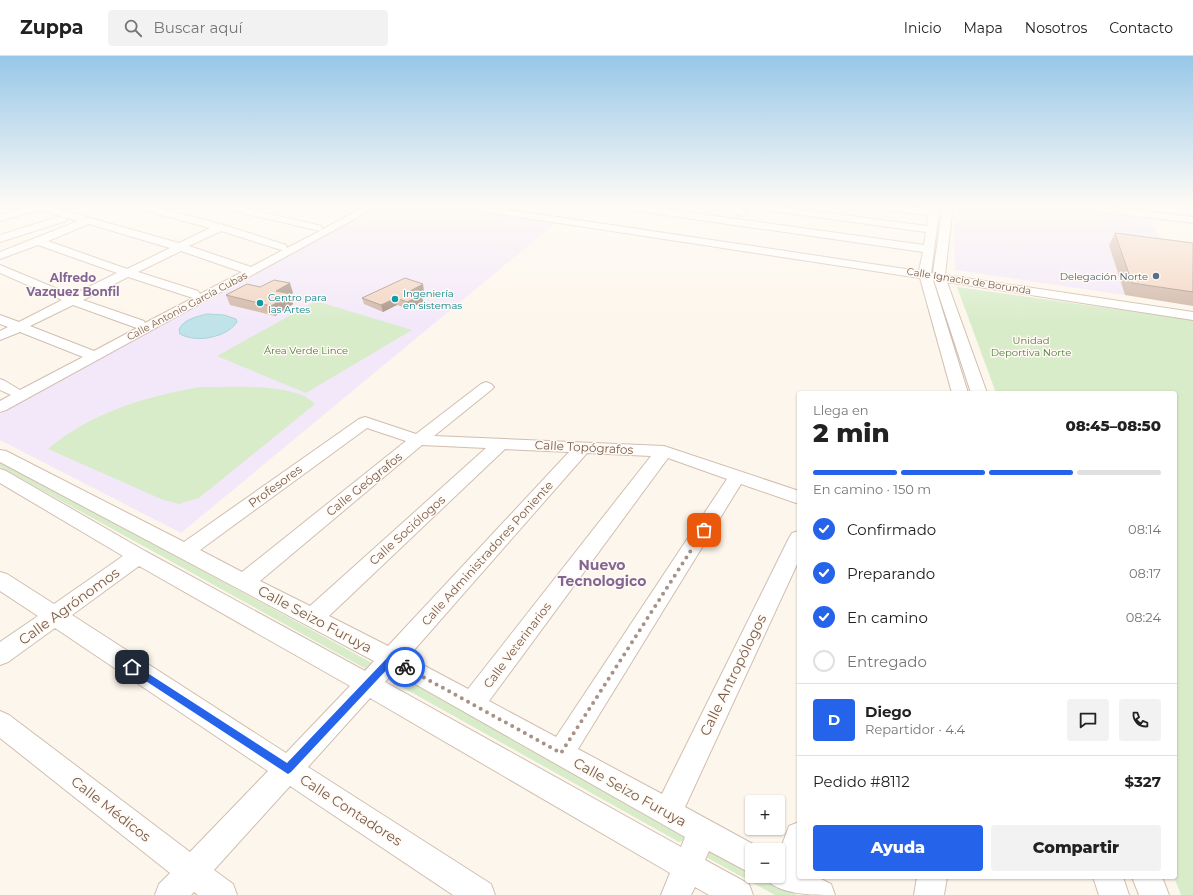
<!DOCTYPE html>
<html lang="es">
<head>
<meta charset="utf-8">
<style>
	body { margin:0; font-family:Montserrat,sans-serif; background:#f2f2f2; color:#222; height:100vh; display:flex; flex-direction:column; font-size:15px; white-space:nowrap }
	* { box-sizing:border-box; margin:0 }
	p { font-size:13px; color:#767676 }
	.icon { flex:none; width:22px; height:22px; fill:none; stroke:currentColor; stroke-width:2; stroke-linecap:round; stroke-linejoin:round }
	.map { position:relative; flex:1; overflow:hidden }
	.panel { position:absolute; left:797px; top:335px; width:380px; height:488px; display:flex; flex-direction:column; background:#fff; border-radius:4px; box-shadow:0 1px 3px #0004 }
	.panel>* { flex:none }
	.controls { position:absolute; left:745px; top:739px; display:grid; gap:8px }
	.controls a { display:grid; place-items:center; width:40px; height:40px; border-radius:4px; background:#fff; box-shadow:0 1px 3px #0004; font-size:20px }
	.pin { position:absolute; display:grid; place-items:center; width:34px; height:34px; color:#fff; margin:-17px; border-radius:8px; box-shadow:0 2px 6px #0006 }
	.courier { position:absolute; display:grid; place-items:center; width:40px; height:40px; margin:-20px; border:3px solid #2563eb; border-radius:50%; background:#fff; color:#222; box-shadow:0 1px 5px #0007 }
	.summary em { font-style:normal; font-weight:800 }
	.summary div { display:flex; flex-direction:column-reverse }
	.summary { display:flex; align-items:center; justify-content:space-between; height:68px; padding:0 16px }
	h1 { font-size:26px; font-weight:800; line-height:30px }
	.bar { display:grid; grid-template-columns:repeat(4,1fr); gap:6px 4px; align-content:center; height:48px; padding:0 16px }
	.bar i { height:5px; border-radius:3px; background:#e0e0e0 }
	.bar .current { background:#2563eb }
	.bar p { grid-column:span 4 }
	.line { display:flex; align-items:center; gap:10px; padding:0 16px; border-top:1px solid #e0e0e0 }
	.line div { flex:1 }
	.round { display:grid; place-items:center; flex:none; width:42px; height:42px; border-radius:4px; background:#f2f2f2 }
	ol { padding:0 16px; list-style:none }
	li { display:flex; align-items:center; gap:12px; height:44px }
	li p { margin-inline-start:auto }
	li .icon { padding:4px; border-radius:50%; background:#2563eb; color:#fff; stroke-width:4 }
	li:last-child { color:#767676 }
	li i { width:22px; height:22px; border:2px solid #e0e0e0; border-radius:50% }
	.primary-button { display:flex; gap:8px; margin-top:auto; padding:8px 16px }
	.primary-button a { flex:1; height:46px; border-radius:4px; background:#2563eb; color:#fff; font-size:16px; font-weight:800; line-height:46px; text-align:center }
	.primary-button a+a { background:#f2f2f2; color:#222 }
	header { display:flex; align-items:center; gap:24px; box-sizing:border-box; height:56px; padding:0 20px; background:#fff; border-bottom:1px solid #e0e0e0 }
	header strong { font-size:19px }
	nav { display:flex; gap:22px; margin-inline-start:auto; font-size:14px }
	.search { width:280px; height:36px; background:#f2f2f2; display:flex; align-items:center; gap:10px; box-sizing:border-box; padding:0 14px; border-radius:4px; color:#767676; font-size:15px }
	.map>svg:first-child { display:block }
	.education { fill:#f3e8fa }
	.green { fill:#d8ecc9 }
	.water { fill:#bfe3e8; stroke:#a5d3da }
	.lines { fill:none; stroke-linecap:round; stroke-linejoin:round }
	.minor-casing { stroke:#d1beb0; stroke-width:2 }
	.minor { fill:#fff; fill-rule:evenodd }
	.wall { fill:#d1b7a8 }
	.shaded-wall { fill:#aa9588 }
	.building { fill:#f3d5c3; stroke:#aa9588 }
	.route { fill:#2563eb }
	.done { stroke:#a89285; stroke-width:4; stroke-dasharray:0 7.2 }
	.service-dot { fill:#5c6f8a; stroke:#fffaf3; stroke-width:1.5 }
	.culture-dot { fill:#0f9aa8; stroke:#fffaf3; stroke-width:1.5 }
	.labels { text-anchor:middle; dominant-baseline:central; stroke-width:3; stroke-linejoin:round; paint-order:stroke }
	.far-service-label { font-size:10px; fill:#4e5e75; stroke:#fffaf3; text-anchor:end }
	.far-street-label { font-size:10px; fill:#7a5c4d; stroke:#fffaf3 }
	.far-culture-label { font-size:10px; fill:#0d838f; stroke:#fffaf3; text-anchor:start }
	.far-park-label { font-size:10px; fill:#537a41; stroke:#fffaf3 }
	.far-quarter-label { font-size:12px; font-weight:bold; fill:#846695; stroke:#fffaf3 }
	.street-label { font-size:12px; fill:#7a5c4d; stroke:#fffaf3 }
	.quarter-label { font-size:14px; font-weight:bold; fill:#846695; stroke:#fffaf3 }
	.near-street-label { font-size:14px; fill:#7a5c4d; stroke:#fffaf3 }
</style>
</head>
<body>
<header>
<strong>Zuppa</strong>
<div class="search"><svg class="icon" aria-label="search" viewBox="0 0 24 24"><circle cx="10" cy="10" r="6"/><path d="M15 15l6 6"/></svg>Buscar aquí</div>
<nav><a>Inicio</a><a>Mapa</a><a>Nosotros</a><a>Contacto</a></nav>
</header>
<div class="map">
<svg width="1193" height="839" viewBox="0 0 1193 839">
	<rect width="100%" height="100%" fill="#fdf6ec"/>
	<g class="education">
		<path d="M381 149H452L558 165 181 477 0 384V358L251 219Z"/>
		<path d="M956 149H1053L1148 160 1168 196 1110 189 1125 239 955 214 954 175Z"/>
	</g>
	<g class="green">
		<path d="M82 149H131L111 156Z"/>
		<path d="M957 231 1193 264V839H1181L1174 821 1175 337H996Z"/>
		<path d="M316 245 412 274 306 337 217 300Z"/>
		<path d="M200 331C230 331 274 328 302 339 307 341 311 345 315 348L199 442 179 448 161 443 48 393C92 356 144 341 200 331Z"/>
		<path d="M0 404 372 607V611L366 613 0 411Z"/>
		<path d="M393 614 684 776 687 783 679 786 386 622Z"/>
		<path d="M709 791 752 814V820H762L797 839H775L706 801 702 794Z"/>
	</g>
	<path class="water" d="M207 258 224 259 236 263 237 266C226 282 196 287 180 278L179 274C182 264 198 260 207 258Z"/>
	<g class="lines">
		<g class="minor-casing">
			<g id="minor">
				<path d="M28 149H44L179 187 210 172 132 151 131 149H146L224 169 286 189 287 192 320 175 220 152 215 149H231L321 170 322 172 321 174 368 149H380L6 354 0 356V345L11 339 0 334V323L5 325 20 334 83 301 20 276 0 284V275L8 271 0 268V259L19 266 62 244 0 217V209L72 239 117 217 38 189 0 203V196L78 165 66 162V165L0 186V179L61 160 38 154 0 165V159L29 150ZM89 168 170 192 127 213 48 185ZM221 175 278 193 283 194 251 211 189 190ZM181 195 242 216 200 238 198 235 138 216ZM128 221 190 241 193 242 145 267 144 265 83 244ZM73 249 134 271 137 272 94 295 30 270Z"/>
				<path d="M322 149H343L356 151 357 153 352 156 327 152Z"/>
				<path d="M455 149H477L919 215 923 196 617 152 612 149H635L924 189 926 176 749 152 744 149H767L927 170 928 159 866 152 861 149H887L929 153 930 149H940L931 217H933L943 149H953L945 219 1193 256V264L947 226 987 337H971L934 224H933L968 337H952L920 222 460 152Z"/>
				<path d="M726 149H737L748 157 743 160 739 159Z"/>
				<path d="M1066 149H1091L1193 161V167L1071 152Z"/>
				<path d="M486 326 491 328 494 331 491 334 434 380 664 390 799 435V448L741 428 578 693 662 738 789 482 792 477 799 475V504L685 751 762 793 763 794H752V818L709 795 705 804 749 828 753 839H709L695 831 691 839H661L670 817 370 642 308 711 491 828 495 839H453L290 730 214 814 233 828 237 839H198L194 836 191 839H155L159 828 170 817 0 682V655L9 659 190 796 268 715 55 572 8 606 0 609V586L38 560 0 535V516L7 518 54 548 123 500 0 427V413L6 415 145 495 365 615 374 605 0 406V394L6 395 184 486 359 363 365 361 416 378 481 328ZM367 372 406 385 242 516 200 494ZM422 389 486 392 310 550 260 525ZM505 393 569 396 388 590 329 560ZM587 397 651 400 468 633 408 601ZM668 402 727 423 556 681 489 645ZM139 510 350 630 286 697 72 559ZM394 616 685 781 681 791 385 626Z"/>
				<path d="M799 766V821H817L831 828 835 839C813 839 775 839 764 820H778V800L789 770Z"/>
				<path d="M917 821H947L944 839H914Z"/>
				<path d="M1093 821H1123L1129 839H1099Z"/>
				<path d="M1132 821H1162L1169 839H1139Z"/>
			</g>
		</g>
		<use href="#minor" class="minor"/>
	</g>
	<g class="wall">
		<path d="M1115 177 1193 187V250L1125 239 1109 189Z"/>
		<path d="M260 231 293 237 290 238 293 248 275 260 230 249 226 239Z"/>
		<path d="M424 235 418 238 422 239 423 246 408 253 397 249 383 256 364 248 362 242Z"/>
	</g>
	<g class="shaded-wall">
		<path d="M290 227 293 237 279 245 276 235Z"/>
		<path d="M423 228 424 235 411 241 410 235Z"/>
		<path d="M291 238 293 248 275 260 271 250Z"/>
		<path d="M422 239 423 246 408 253 407 246Z"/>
		<path d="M396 242 397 249 383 256 381 249Z"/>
	</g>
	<g class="building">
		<path d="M1115 177 1193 187V236L1132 227Z"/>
		<path d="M405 222 423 228 410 235 422 239 407 246 396 242 381 249 362 242Z"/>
		<path d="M274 224 290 227 276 235 291 238 271 250 226 239 247 228 260 231Z"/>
	</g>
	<linearGradient id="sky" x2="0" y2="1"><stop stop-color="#97c7e8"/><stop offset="0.56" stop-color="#fefbf6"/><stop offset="1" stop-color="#fefbf6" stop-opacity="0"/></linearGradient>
	<rect width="1193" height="266" fill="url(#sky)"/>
	<path class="route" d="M391 600 408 608 409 611 408 614 405 615 392 608 291 716 288 718 129 614 128 611 132 607 135 609 287 707 388 601Z"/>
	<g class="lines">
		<path class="done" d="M405 611 561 697 704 474"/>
	</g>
	<circle class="service-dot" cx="1156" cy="220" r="4"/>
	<g class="culture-dot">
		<circle cx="395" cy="243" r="4"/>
		<circle cx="260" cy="247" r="4"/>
	</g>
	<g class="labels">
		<g class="far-service-label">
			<text x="1148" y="220">Delegación Norte</text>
		</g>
		<g class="far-street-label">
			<text transform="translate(969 225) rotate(9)">Calle Ignacio de Borunda</text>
			<text transform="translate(187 250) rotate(-28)">Calle Antonio García Cubas</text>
		</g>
		<g class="far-culture-label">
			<text x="403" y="237">Ingeniería<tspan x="403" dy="12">en sistemas</tspan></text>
			<text x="268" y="241">Centro para<tspan x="268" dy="12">las Artes</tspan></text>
		</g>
		<g class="far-park-label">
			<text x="1031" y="284">Unidad<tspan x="1031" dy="12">Deportiva Norte</tspan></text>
			<text x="306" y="294">Área Verde Lince</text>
		</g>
		<g class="far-quarter-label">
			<text x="73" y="221">Alfredo<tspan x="73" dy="14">Vazquez Bonfil</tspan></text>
		</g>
		<g class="street-label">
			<text transform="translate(584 391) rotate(3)">Calle Topógrafos</text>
			<text transform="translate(364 428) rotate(-39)">Calle Geógrafos</text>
			<text transform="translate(275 430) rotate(-36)">Profesores</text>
			<text transform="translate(407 474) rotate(-42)">Calle Sociólogos</text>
			<text transform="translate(487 497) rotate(-48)">Calle Administradores Poniente</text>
			<text transform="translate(517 589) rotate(-53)">Calle Veterinarios</text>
		</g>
		<g class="quarter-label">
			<text x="602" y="509">Nuevo<tspan x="602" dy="16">Tecnologico</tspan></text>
		</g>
		<g class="near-street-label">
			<text transform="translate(69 550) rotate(-36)">Calle Agrónomos</text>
			<text transform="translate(315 563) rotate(28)">Calle Seizo Furuya</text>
			<text transform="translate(733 619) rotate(-64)">Calle Antropólogos</text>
			<text transform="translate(630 736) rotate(29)">Calle Seizo Furuya</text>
			<text transform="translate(111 753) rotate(38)">Calle Médicos</text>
			<text transform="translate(351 754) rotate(33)">Calle Contadores</text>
		</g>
	</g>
</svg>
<div class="controls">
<a>+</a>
<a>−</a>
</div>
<div class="pin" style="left:704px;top:474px;background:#ea580c"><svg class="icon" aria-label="bag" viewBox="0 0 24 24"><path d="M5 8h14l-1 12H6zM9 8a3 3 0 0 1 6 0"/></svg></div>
<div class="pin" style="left:132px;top:611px;background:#1f2937"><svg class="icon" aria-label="home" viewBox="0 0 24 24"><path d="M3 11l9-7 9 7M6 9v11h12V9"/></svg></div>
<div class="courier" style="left:405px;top:611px"><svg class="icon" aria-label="bike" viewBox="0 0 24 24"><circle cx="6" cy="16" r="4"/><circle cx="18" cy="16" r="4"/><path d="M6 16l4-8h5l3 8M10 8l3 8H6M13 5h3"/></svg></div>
<section class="panel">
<div class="summary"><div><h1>2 min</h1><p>Llega en</p></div><em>08:45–08:50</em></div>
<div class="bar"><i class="current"></i><i class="current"></i><i class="current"></i><i></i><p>En camino · 150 m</p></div>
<ol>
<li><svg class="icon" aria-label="check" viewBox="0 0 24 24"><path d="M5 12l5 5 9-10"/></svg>Confirmado<p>08:14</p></li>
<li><svg class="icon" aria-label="check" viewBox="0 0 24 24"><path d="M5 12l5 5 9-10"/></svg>Preparando<p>08:17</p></li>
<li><svg class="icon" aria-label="check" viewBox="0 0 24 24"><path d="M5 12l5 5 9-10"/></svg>En camino<p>08:24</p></li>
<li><i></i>Entregado</li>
</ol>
<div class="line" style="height:72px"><b class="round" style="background:#2563eb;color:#fff">D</b><div><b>Diego</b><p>Repartidor · 4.4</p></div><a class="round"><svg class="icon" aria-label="chat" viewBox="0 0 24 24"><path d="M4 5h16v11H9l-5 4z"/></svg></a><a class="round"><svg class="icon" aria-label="phone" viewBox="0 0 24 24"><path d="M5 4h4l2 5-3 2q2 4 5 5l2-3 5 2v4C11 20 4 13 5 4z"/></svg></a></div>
<div class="line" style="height:52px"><div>Pedido #8112</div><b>$327</b></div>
<div class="primary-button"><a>Ayuda</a><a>Compartir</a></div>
</section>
</div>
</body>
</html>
